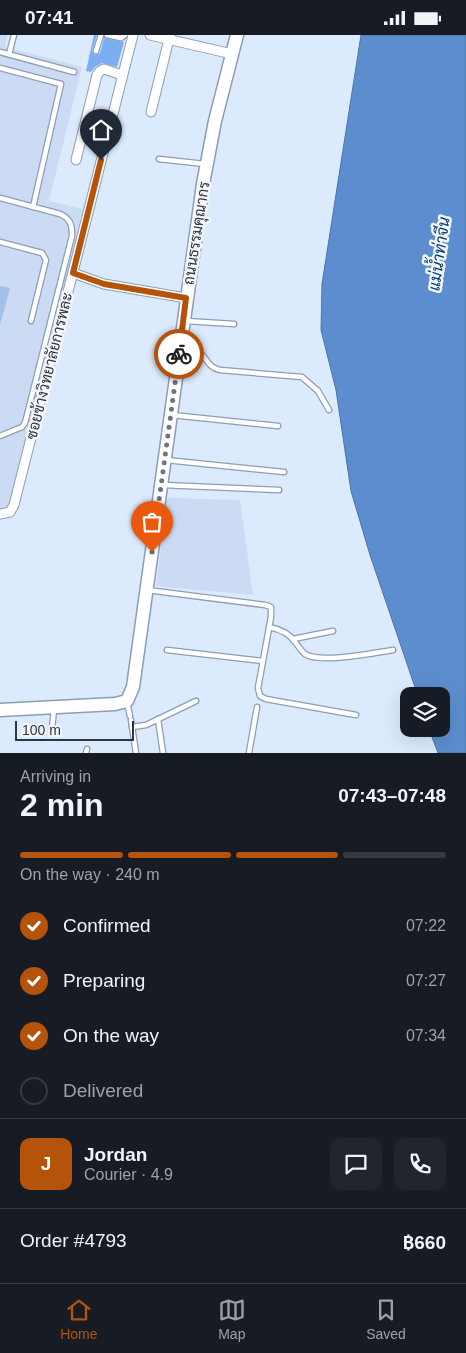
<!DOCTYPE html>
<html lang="en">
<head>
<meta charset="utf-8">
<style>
	body { margin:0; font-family:Helvetica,Sarabun,sans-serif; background:#20242c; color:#f1f3f6; height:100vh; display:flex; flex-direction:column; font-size:19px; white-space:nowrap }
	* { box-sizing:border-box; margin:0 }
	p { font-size:16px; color:#9ea1a6 }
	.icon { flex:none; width:28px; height:28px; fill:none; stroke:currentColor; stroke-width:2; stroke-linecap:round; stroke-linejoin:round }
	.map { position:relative; height:718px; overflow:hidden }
	.drawer { display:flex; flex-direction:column; background:#171b24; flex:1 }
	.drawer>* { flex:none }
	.controls { position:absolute; left:400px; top:652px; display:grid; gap:10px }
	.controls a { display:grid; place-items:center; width:50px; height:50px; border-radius:10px; background:#171b24; box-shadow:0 5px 20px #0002; font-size:25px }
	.scale { position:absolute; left:15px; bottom:12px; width:119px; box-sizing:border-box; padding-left:5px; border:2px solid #2f363f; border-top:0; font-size:14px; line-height:18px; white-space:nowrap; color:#2f363f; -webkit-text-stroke:4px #f3f6fb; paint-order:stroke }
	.pin { position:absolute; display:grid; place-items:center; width:42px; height:42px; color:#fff; margin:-51px -21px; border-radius:50% 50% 50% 0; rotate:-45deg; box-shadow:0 0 5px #0007 }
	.pin .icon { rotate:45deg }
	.courier { position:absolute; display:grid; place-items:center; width:50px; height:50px; margin:-25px; border:4px solid #b45309; border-radius:50%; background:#fff; color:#222; box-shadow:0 1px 6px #0007 }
	.head em { font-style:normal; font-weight:800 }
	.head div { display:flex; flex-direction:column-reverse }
	.head { display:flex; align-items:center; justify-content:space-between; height:85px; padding:0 20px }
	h1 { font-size:32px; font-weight:800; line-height:38px }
	.bar { display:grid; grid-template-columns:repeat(4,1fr); gap:8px 5px; align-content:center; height:60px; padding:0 20px }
	.bar i { height:6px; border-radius:4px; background:#363941 }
	.bar .current { background:#b45309 }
	.bar p { grid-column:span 4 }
	.line { display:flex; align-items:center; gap:12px; padding:0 20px; border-top:1px solid #363941 }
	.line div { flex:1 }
	.round { display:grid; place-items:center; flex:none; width:52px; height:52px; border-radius:10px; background:#20242c }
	ol { padding:0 20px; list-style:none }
	li { display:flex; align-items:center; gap:15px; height:55px }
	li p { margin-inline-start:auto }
	li .icon { padding:5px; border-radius:50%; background:#b45309; color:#fff; stroke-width:4 }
	li:last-child { color:#9ea1a6 }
	li i { width:28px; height:28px; border:2px solid #363941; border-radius:50% }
	.status { display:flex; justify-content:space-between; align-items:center; height:35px; padding:0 25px; background:#171b24; direction:ltr }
	.status svg { height:14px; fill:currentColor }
	.menu { display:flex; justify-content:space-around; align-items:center; height:70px; border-top:1px solid #363941; background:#171b24; font-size:14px; color:#9ea1a6 }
	.menu a { display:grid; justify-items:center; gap:2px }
	.menu .current { color:#b45309 }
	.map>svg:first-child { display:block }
	.built { fill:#cadbf3 }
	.green { fill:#a2c0e9 }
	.water { fill:#5c8ecf; stroke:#4e74a4 }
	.building { fill:#7caff2 }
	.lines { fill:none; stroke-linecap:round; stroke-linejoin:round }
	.lane-casing { stroke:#8d9db3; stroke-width:7 }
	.street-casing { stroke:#8d9db3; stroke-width:11 }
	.secondary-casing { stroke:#8d9db3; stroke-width:15 }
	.lane { stroke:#fff; stroke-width:4.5 }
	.street { stroke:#fff; stroke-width:9 }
	.secondary { stroke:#fff; stroke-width:12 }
	.done { stroke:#6c7582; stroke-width:5; stroke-dasharray:0 9 }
	.route { stroke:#b45309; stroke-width:6 }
	.labels { text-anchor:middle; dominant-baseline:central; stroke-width:5; stroke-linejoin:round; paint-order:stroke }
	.street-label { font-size:15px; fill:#2f363f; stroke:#f3f6fb }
	.water-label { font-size:16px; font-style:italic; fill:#013671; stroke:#f3f6fb }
</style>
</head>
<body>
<div class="status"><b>07:41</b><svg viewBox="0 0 49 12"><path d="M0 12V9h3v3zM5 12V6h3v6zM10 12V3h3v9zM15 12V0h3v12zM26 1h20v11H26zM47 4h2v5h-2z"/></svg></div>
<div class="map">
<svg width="466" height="718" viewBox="0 0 466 718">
	<rect width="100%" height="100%" fill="#dceafd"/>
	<g class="built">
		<path d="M0 0H7L5 12 82 32 49 166 83 174 9 472 5 476H0Z"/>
		<path d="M167 463 240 465 253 560 156 551Z"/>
	</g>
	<path class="green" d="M0 251 10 253 0 290Z"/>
	<path class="water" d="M361 0H466V718H438L429 694H441V661H418L370 520 351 456 336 355 321 295 322 249Z"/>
	<path class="building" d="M94 0H97L92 16 95 20 100 18 104 3 124 7 117 32 102 28 95 32 91 37 86 36Z"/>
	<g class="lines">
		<g class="lane-casing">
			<g id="lane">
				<path d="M107 0 121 3 125 0"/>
				<path d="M96 16 101 0"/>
				<path d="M0 17 74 37"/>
				<path d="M9 19 14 0"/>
				<path d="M0 33 61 49 33 172"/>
				<path d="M159 124 205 129"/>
				<path d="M0 163 60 179C71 184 72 190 72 201L25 388 22 392 0 401"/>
				<path d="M0 207 42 218 46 225 31 286"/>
				<path d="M186 286 234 289"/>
				<path d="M181 316C187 316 196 315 201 319 209 326 208 332 220 335L302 342 318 356 329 375"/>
				<path d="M172 380 278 391"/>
				<path d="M166 425 284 437"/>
				<path d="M163 450 279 455"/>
				<path d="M147 555 265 570 271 572V582L258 653 260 661 266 664 356 680"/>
				<path d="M269 592C279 594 289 598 295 607 298 610 301 616 305 619 321 629 373 618 393 615"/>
				<path d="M293 604 333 596"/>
				<path d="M167 615 262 626"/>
				<path d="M127 667 130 681"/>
				<path d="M158 684 163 718"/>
				<path d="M131 685 136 718"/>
				<path d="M132 692 146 690 196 666"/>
				<path d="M52 694 54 674"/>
				<path d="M86 718 87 714"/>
				<path d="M249 718 257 672"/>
			</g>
		</g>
		<g class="street-casing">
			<g id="street">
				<path d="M150 0 232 19"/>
				<path d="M151 77 170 0"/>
				<path d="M76 125 97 40 100 36 104 34 122 40"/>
				<path d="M73 238 104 249 186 263"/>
				<path d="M0 479 10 477 14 470 133 0"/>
			</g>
		</g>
		<g class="secondary-casing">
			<path id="secondary" d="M0 675 115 669 127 666 133 652 203 149 215 86 237 0"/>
		</g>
		<use href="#lane" class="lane"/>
		<use href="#street" class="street"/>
		<use href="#secondary" class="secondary"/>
	</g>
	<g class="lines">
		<path class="done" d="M152 517 179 319"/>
		<path class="route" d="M101 125 73 238 104 249 186 263 179 319"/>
	</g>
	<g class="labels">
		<g class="street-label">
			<text transform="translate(196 198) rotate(-81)">ถนนธรรมคุณากร</text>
			<text transform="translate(49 331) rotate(-76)">ซอยข้างวิทยาลัยการพละ</text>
		</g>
		<g class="water-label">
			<text transform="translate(439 219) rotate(-82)">แม่น้ำท่าจีน</text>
		</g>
	</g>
</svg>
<div class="controls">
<a><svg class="icon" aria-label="layers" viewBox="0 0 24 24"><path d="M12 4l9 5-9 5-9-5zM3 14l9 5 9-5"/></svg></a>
</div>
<div class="scale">100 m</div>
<div class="pin" style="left:152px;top:517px;background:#ea580c"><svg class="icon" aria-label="bag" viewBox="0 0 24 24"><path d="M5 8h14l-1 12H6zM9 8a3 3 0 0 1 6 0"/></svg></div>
<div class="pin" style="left:101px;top:125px;background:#1f2937"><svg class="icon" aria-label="home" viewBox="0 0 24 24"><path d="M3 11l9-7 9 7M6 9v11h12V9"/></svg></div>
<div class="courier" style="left:179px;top:319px"><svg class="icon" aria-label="bike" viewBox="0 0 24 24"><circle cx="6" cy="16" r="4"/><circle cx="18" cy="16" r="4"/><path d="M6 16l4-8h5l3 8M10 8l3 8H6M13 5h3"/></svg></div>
</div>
<section class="drawer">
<div class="head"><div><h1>2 min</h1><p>Arriving in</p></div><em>07:43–07:48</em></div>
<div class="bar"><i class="current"></i><i class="current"></i><i class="current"></i><i></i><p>On the way · 240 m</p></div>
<ol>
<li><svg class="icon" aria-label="check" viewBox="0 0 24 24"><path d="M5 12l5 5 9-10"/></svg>Confirmed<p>07:22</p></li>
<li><svg class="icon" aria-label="check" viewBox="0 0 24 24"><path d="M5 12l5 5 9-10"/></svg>Preparing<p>07:27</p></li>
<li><svg class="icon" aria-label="check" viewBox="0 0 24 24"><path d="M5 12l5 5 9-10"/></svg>On the way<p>07:34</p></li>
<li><i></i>Delivered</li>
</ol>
<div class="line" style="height:90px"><b class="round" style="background:#b45309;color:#fff">J</b><div><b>Jordan</b><p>Courier · 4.9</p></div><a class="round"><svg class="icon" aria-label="chat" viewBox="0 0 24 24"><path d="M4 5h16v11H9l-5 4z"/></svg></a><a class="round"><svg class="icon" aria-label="phone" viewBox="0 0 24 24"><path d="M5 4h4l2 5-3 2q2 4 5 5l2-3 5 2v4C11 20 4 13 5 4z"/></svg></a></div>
<div class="line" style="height:65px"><div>Order #4793</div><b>฿660</b></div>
</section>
<nav class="menu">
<a class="current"><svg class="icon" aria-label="home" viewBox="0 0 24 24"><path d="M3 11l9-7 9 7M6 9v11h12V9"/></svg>Home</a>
<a><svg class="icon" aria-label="map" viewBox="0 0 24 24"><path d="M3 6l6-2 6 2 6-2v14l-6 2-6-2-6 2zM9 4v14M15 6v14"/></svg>Map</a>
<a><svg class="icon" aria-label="saved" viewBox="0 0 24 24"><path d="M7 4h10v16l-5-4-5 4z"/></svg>Saved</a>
</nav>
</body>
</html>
